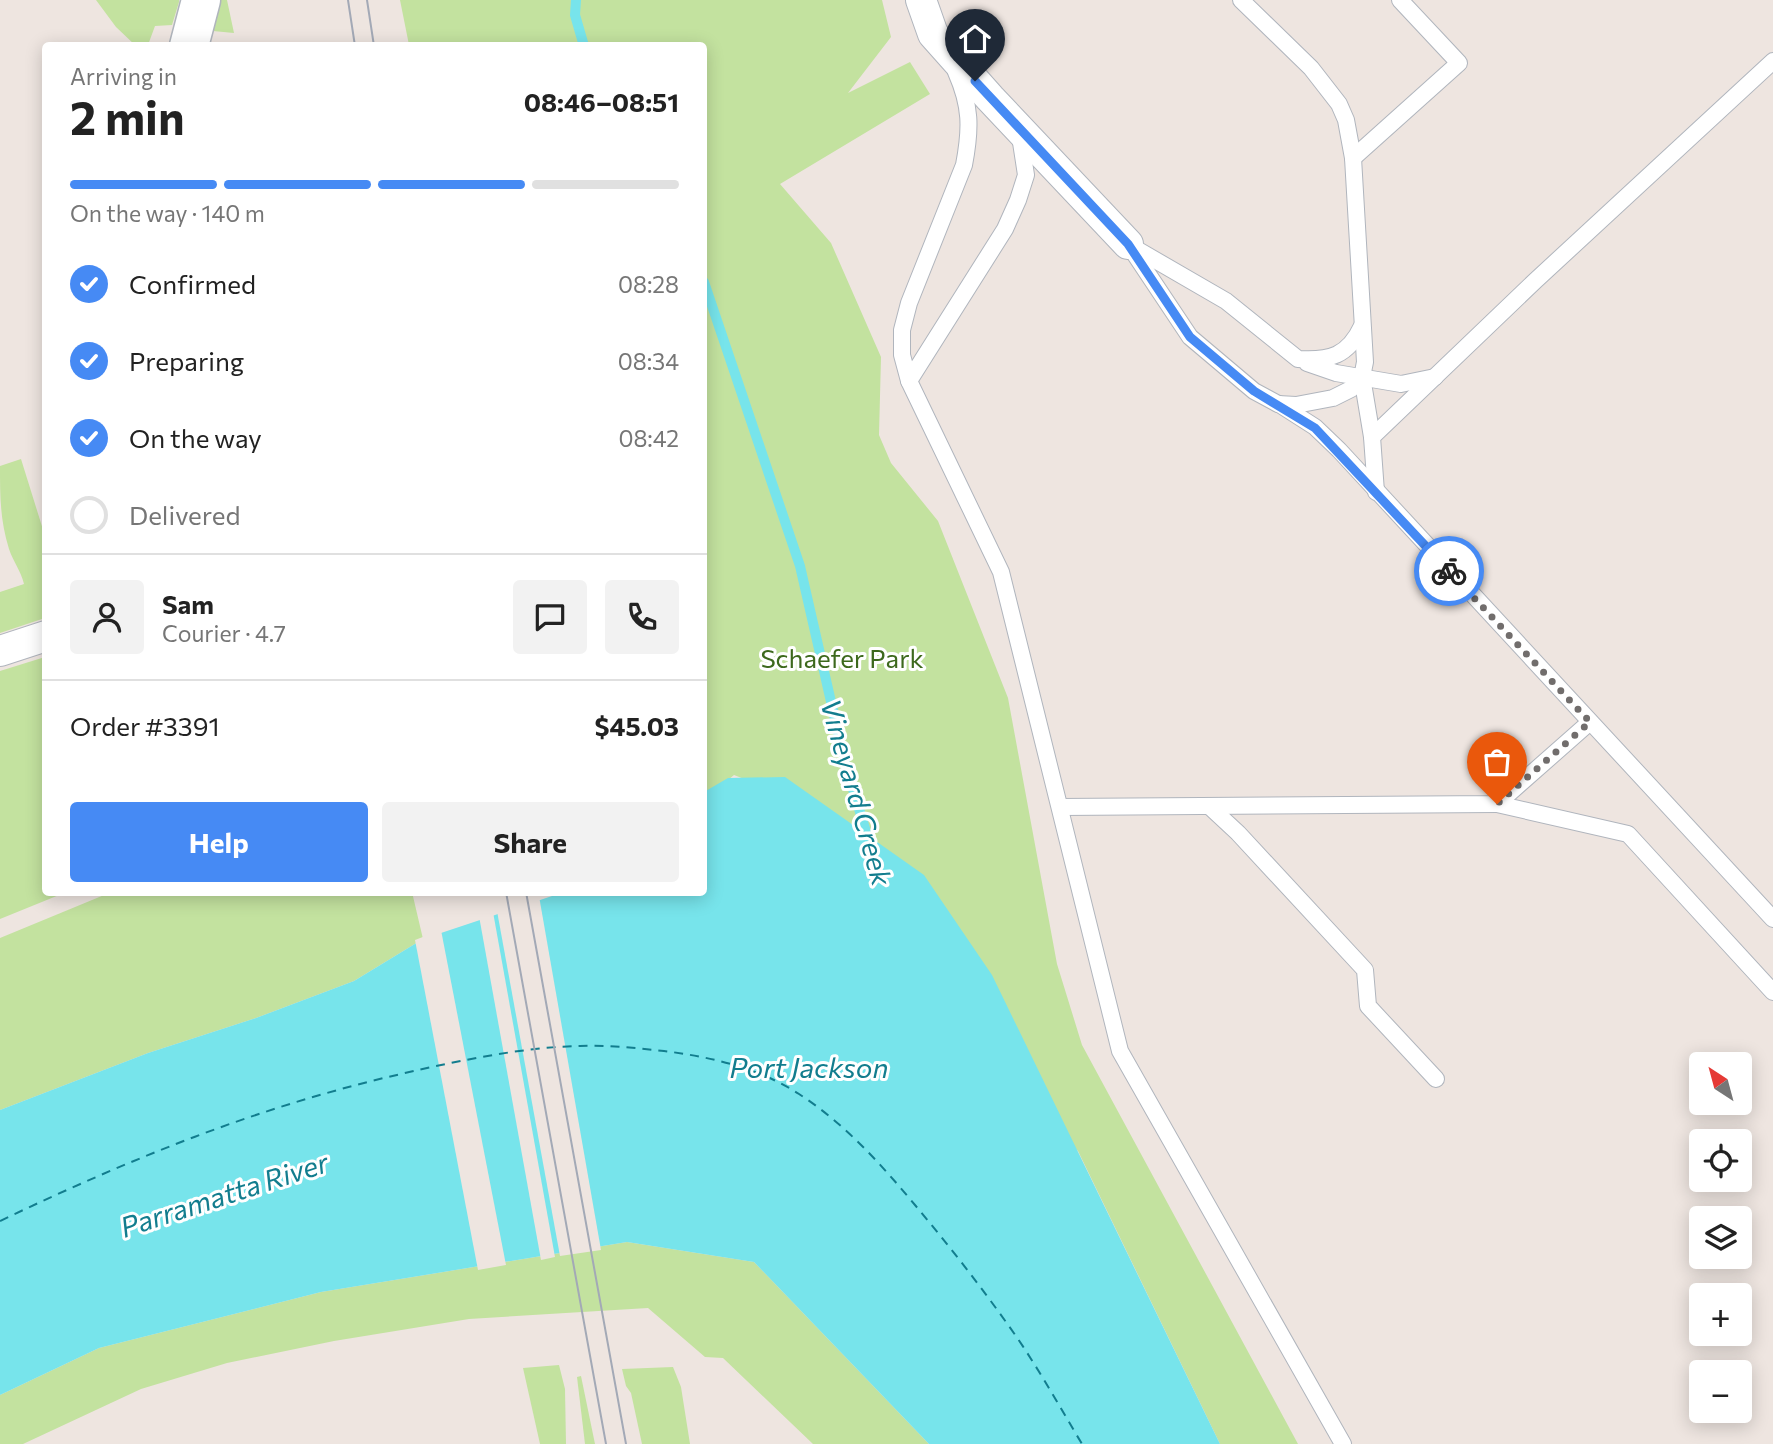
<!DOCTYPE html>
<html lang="en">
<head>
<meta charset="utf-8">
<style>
	body { margin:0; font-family:Commissioner,sans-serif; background:#f2f2f2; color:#222; height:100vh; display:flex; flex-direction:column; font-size:26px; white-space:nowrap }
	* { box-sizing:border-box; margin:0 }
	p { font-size:23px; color:#767676 }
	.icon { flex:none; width:38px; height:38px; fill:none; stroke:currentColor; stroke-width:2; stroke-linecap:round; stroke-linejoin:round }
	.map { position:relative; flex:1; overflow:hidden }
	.panel { position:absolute; left:42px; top:42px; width:665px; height:854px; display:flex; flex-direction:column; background:#fff; border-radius:7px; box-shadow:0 4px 18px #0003 }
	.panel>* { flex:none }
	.needle { width:46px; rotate:324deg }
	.controls { position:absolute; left:1689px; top:1052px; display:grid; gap:14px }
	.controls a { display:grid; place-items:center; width:63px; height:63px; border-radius:7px; background:#fff; box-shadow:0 4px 18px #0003; font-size:35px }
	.pin { position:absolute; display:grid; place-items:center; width:60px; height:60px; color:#fff; margin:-72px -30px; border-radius:50% 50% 50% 0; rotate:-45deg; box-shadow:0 0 7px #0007 }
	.pin .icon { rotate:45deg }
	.courier { position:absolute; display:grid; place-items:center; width:70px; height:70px; margin:-35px; border:5px solid #468af4; border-radius:50%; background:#fff; color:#222; box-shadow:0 2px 9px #0007 }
	.overview em { font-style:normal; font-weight:700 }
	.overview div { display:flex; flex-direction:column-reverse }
	.overview { display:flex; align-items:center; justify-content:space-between; height:119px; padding:0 28px }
	h1 { font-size:46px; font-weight:700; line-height:52px }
	.bar { display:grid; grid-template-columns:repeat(4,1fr); gap:10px 7px; align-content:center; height:84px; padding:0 28px }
	.bar i { height:9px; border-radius:5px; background:#e0e0e0 }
	.bar .active { background:#468af4 }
	.bar p { grid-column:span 4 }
	.line { display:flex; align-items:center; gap:18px; padding:0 28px; border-top:2px solid #e0e0e0 }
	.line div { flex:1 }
	.round { display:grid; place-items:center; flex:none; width:74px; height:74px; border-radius:7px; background:#f2f2f2 }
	ol { padding:0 28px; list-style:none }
	li { display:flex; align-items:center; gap:21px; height:77px }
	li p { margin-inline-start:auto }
	li .icon { padding:7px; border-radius:50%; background:#468af4; color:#fff; stroke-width:4 }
	li:last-child { color:#767676 }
	li i { width:38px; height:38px; border:4px solid #e0e0e0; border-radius:50% }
	.cta { display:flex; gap:14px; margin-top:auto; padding:14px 28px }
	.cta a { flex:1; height:80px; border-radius:7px; background:#468af4; color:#fff; font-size:28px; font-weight:700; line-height:80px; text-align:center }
	.cta a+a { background:#f2f2f2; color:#222 }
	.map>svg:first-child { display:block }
	.green { fill:#c3e29f }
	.water { fill:#77e4eb }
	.pier { fill:#eee5e0 }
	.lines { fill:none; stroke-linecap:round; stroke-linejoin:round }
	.stream { stroke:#77e4eb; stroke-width:10 }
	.ferry { stroke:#127d8e; stroke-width:2; stroke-dasharray:9 7; stroke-linecap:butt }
	.lane-casing { stroke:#b0b5bd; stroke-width:18 }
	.street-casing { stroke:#b0b5bd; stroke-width:32 }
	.secondary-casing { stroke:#b0b5bd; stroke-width:41 }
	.lane { stroke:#fff; stroke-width:16 }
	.street { stroke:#fff; stroke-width:30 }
	.secondary { stroke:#fff; stroke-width:38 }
	.tram { stroke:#a3a9b6; stroke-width:2 }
	.done { stroke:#716d6c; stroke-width:7; stroke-dasharray:0 12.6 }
	.route { stroke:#468af4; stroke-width:9 }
	.labels { text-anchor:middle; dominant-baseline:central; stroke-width:6; stroke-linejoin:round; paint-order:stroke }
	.park-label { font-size:26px; fill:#3d691d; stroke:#fff }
	.water-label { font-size:28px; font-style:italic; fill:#127d8e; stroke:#fff }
</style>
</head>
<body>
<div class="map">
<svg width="1773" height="1444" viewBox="0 0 1773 1444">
	<rect width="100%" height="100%" fill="#eee5e0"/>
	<g class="green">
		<path d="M96 0H179V2L172 25 155 26 148 45 136 46 116 27Z"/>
		<path d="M220 0H227L234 33 213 31Z"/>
		<path d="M400 0H882L891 37 848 93 910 62 930 94 780 184 831 243 881 357 879 435 891 463 938 521 1008 698 1057 964 1082 1045 1298 1444H1220L1078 1151 1060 1135 836 815 734 775 704 800V46L409 45Z"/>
		<path d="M21 459 45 536V618L0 633V592L24 584C21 571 13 561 9 549 0 520 0 496 0 466Z"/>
		<path d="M45 657 46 892 64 893 0 919V671Z"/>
		<path d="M412 892 423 939 354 981 256 1018 148 1053 0 1110V938L109 893Z"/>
		<path d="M627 1242 754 1262 929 1444H813L723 1358 705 1357 648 1308 469 1319 334 1341 227 1363 141 1389 23 1444H0V1395L99 1348 321 1292Z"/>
		<path d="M559 1365 565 1389 566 1444H540L523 1368Z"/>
		<path d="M673 1367 681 1387 690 1444H642L631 1393 626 1386 622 1369Z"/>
		<path d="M581 1376 595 1444H585L577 1377Z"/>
	</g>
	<path class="water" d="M785 777 924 875 992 975 1220 1444H929L754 1262 627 1242 321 1292 99 1348 0 1395V1110L148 1053 256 1018 354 981 423 939 561 893 704 892V792L728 778Z"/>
	<g class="pier">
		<path d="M539 896 601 1250 560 1256 497 911Z"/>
		<path d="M493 912 555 1257 541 1260 479 916Z"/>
		<path d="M441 930 506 1265 478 1270 415 940Z"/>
	</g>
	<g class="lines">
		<g class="stream">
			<path d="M576 0 575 15 584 46"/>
			<path d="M704 282 800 566 845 763 871 848"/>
		</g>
		<path class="ferry" d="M0 1221C128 1160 250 1110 388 1077 448 1063 519 1047 580 1046 608 1045 636 1048 664 1051 711 1057 759 1068 799 1094 845 1124 880 1163 915 1205 951 1248 986 1293 1018 1339 1041 1373 1061 1409 1082 1444"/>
		<g class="lane-casing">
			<g id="lane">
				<path d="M956 72C971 106 971 128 964 165L909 303 902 330V355L909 381 1001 572 1120 1051 1343 1444"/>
				<path d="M1353 158 1459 63 1400 0"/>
				<path d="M1128 244 1190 337 1254 391 1267 398 1278 404 1296 405 1333 398 1351 389 1362 377 1365 362 1353 158 1346 120 1339 104 1311 68 1241 0"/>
				<path d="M1131 246 1226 301 1298 359C1330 361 1348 356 1362 326"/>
				<path d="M1307 363 1336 373 1401 384 1435 377"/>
				<path d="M1362 377 1372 437"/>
				<path d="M909 381 1005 229 1018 200 1026 175 1020 136"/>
				<path d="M1279 404 1315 427 1339 450 1773 919"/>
				<path d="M1376 492 1372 437 1535 281 1773 61"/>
				<path d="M1497 804 1628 834 1773 992"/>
				<path d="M1209 806 1238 833 1365 970 1368 1006 1436 1079"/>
				<path d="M1060 807 1497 804 1590 722"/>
			</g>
		</g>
		<g class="street-casing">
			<g id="street">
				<path d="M921 0 933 34 990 98 1128 244"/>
				<path d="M0 651 46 636"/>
			</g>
		</g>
		<g class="secondary-casing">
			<path id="secondary" d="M189 46 201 0"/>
		</g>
		<use href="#lane" class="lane"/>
		<use href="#street" class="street"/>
		<use href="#secondary" class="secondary"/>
		<g class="tram">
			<path d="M348 0 355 46"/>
			<path d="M367 0 374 46"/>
			<path d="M506 892 606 1444"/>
			<path d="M526 892 626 1444"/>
		</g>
	</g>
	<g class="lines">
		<path class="done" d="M1449 571 1590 722 1497 804"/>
		<path class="route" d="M975 81 1128 244 1190 337 1254 391 1315 428 1449 571"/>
	</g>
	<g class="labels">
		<g class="park-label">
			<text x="842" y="657">Schaefer Park</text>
		</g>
		<g class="water-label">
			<text transform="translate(857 792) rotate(74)">Vineyard Creek</text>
			<text x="809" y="1067">Port Jackson</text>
			<text transform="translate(224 1194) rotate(-18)">Parramatta River</text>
		</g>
	</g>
</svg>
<div class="controls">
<a><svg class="needle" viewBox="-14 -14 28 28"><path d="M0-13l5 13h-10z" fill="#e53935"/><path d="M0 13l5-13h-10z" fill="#767676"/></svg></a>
<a><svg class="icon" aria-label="locate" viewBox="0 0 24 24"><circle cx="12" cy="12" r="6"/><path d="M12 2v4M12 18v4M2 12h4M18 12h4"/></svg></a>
<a><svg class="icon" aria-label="layers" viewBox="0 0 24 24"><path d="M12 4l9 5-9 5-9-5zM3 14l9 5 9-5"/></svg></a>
<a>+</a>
<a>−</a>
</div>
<div class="pin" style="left:1497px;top:804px;background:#ea580c"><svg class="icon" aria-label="bag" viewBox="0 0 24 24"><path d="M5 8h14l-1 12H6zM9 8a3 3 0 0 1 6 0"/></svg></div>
<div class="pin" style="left:975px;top:81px;background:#1f2937"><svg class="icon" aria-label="home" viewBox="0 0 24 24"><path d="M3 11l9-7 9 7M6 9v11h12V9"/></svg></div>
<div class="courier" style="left:1449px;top:571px"><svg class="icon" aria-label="bike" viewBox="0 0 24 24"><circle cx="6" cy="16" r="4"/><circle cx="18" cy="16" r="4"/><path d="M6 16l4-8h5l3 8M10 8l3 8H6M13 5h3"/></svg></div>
<section class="panel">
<div class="overview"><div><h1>2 min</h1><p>Arriving in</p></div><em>08:46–08:51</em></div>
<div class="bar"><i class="active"></i><i class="active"></i><i class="active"></i><i></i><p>On the way · 140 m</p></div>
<ol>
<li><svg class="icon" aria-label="check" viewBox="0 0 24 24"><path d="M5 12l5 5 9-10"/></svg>Confirmed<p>08:28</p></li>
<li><svg class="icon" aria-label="check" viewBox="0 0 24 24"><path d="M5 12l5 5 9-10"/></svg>Preparing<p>08:34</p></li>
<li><svg class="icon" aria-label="check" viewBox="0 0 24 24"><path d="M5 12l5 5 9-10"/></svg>On the way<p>08:42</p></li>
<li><i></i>Delivered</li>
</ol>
<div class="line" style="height:126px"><a class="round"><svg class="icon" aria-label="person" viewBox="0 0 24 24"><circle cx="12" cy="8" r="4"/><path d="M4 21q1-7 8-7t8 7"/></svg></a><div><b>Sam</b><p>Courier · 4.7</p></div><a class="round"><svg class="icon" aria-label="chat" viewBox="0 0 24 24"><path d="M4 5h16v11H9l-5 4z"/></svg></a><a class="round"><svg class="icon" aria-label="phone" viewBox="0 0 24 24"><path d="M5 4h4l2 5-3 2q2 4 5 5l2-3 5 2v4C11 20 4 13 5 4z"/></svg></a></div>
<div class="line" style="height:91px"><div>Order #3391</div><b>$45.03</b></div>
<div class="cta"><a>Help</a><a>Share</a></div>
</section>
</div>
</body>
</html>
